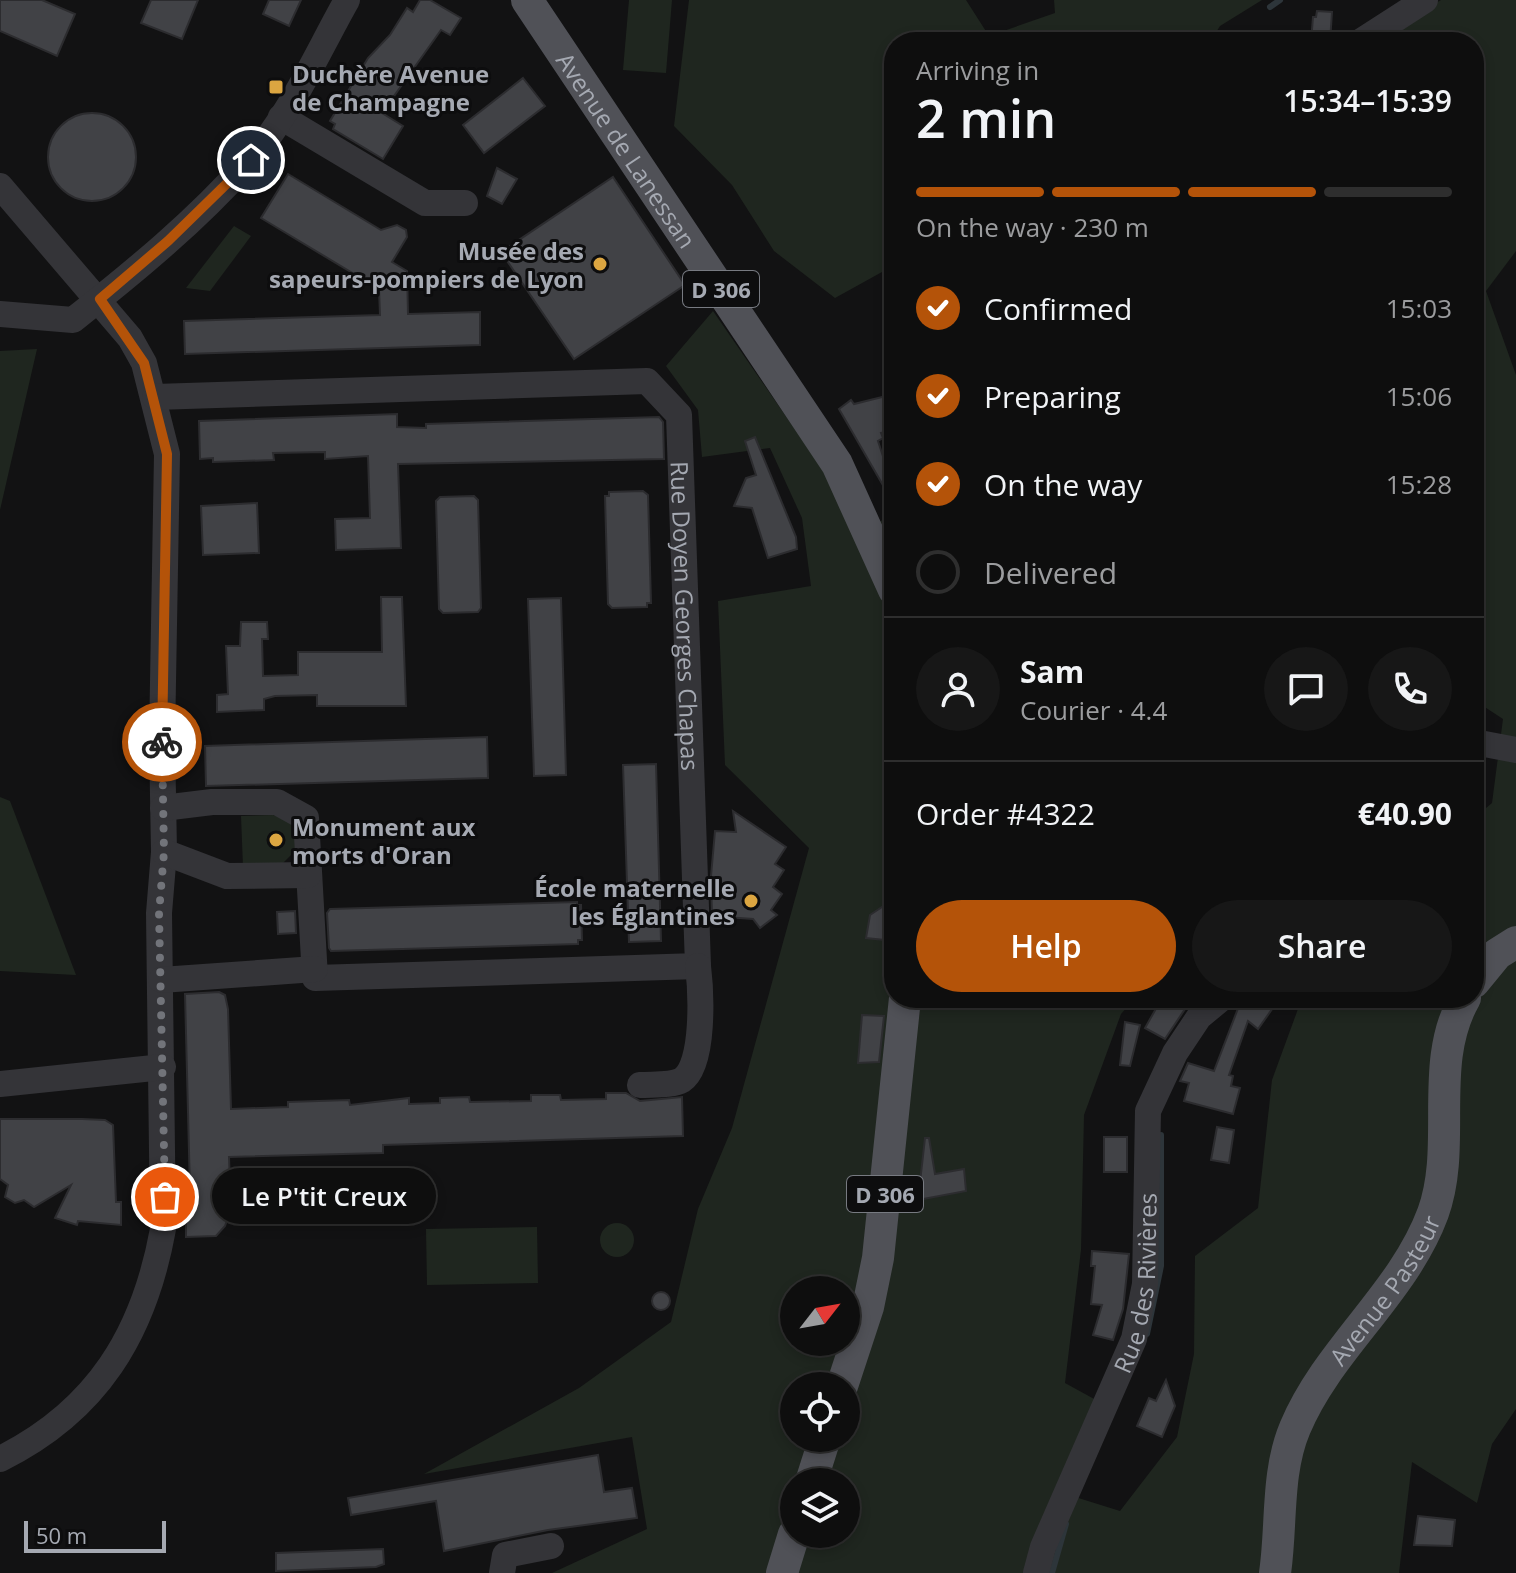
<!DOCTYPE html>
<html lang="en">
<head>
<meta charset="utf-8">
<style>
	body { margin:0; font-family:"Open Sans",sans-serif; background:#171717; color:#f1f3f6; height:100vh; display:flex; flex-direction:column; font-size:30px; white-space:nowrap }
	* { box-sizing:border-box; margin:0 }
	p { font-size:26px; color:#9b9c9e }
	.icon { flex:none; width:44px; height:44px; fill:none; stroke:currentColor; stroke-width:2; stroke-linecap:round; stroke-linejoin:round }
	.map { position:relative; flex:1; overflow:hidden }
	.side { position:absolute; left:884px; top:32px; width:600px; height:976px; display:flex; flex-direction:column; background:#0e0e0e; border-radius:32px; box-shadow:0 4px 12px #0003,0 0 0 2px #2e2e2e }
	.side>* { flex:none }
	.needle { width:52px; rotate:59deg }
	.controls { position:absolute; left:780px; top:1276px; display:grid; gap:16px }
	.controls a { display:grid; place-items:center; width:80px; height:80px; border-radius:50%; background:#0e0e0e; box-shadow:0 4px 12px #0003,0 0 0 2px #2e2e2e; font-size:40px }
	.scale { position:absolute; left:24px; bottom:20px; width:142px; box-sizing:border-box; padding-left:8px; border:4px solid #a5a9b2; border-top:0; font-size:22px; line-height:28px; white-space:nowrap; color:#a5a9b2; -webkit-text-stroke:6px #0d0d0e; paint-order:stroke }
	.pin { position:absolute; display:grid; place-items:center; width:68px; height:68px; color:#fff; margin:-34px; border:4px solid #fff; border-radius:50%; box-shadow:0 2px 8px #0007 }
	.courier { position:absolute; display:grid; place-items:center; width:80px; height:80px; margin:-40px; border:6px solid #b45309; border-radius:50%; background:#fff; color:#222; box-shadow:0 2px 10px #0007 }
	.bubble { position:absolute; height:56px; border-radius:28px; background:#0e0e0e; box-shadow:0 4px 12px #0003,0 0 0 2px #2e2e2e; font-size:26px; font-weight:600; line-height:56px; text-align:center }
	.overview em { font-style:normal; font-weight:600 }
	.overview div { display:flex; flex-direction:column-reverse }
	.overview { display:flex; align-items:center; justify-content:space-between; height:136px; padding:0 32px }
	h1 { font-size:52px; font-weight:600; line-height:60px }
	.bar { display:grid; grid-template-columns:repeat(4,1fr); gap:12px 8px; align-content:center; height:96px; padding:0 32px }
	.bar i { height:10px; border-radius:6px; background:#2e2e2e }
	.bar .on { background:#b45309 }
	.bar p { grid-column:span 4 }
	.line { display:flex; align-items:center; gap:20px; padding:0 32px; border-top:2px solid #2e2e2e }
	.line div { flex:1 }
	.round { display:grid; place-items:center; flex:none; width:84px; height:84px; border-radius:42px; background:#171717 }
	ol { padding:0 32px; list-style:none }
	li { display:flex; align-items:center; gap:24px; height:88px }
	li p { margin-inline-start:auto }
	li .icon { padding:8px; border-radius:50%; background:#b45309; color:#fff; stroke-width:4 }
	li:last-child { color:#9b9c9e }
	li i { width:44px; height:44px; border:4px solid #2e2e2e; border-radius:50% }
	.action { display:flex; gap:16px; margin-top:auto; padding:16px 32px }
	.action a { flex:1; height:92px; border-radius:48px; background:#b45309; color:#fff; font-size:32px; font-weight:600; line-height:92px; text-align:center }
	.action a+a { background:#171717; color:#f1f3f6 }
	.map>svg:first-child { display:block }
	.green { fill:#1f261f; fill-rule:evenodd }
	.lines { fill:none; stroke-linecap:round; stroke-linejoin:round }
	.stream { stroke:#2d353a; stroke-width:6 }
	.building { fill:#414246; stroke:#2c2c2f; stroke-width:2 }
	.minor { stroke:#343438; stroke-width:26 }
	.major { stroke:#505157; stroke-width:32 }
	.done { stroke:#72747a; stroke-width:8; stroke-dasharray:0 14.4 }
	.route { stroke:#b45309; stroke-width:10 }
	.poi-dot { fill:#dca641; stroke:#0d0d0e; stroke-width:3 }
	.labels { text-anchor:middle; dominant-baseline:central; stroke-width:6; stroke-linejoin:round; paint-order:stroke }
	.shield { fill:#0d0d0e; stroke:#777a81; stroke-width:2 }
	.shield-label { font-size:22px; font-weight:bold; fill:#a5a9b2 }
	.poi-label { font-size:24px; font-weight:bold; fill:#a5a9b2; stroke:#0d0d0e; text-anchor:start }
	.street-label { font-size:24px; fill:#a5a9b2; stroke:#0d0d0e }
</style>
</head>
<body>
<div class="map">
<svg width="1516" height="1573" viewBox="0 0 1516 1573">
	<rect width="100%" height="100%" fill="#121213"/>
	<g class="green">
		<path d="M629 0H672L666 73 623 70Z"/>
		<path d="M689 0H966L989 36 1055 13 1054 0H1262L1220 26 1210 42H894V286L882 272 835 298 774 251 732 185 674 126Z"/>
		<path d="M1441 0H1516V251L1486 291 1516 375V1409L1492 1444 1477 1503 1412 1462 1399 1573H1048L1072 1496 1120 1511 1177 1437 1194 1354 1195 1256 1258 1208 1272 1080 1302 998H1474V818L1492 803 1503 719 1474 700V42H1371Z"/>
		<path d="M234 226 251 236 210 291 186 288Z"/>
		<path d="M713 311 823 470 856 534 894 514V998H1135L1121 1014 1084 1115 1081 1250 1065 1383 1096 1400 1028 1573H552L647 1529 632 1437 424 1474 579 1388 671 1322 698 1209 732 1128 809 848 725 765 718 601 811 586 802 518 770 448 702 457 698 410 666 366ZM794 1290H846V1342H794ZM794 1386H846V1438H794ZM794 1482H846V1534H794Z"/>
		<path d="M37 349 0 510V351Z"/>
		<path d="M0 797 10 801 76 975 0 971Z"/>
		<path d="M273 815C292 820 298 827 299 847L281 865 243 867 241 816Z"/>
		<circle cx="617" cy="1240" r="17"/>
		<path d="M537 1227 538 1283 427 1285 426 1229Z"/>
	</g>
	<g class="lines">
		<g class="stream">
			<path d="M1270 7 1280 0"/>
			<path d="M1147 1334 1161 1266V1135"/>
			<path d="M1052 1573 1066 1524"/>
		</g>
	</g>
	<g class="building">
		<path d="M0 0H42L75 14 57 56 0 31Z"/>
		<path d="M151 0H198L182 39 141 23Z"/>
		<path d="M269 0H301L289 26 263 14Z"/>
		<path d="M420 0H430L461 18 450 35 441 30 382 113 403 126 383 159 333 129 335 124 330 121 368 58 390 35 407 8 413 12Z"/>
		<path d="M1317 11 1332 12 1330 42H1311L1313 17H1316Z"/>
		<path d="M523 78 545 106 484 153 463 125Z"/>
		<circle cx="92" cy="157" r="44"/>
		<path d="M497 168 517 179 502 204 487 196Z"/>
		<path d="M288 174 381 230 397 225 406 230 407 237 392 262 407 271 408 314 480 312V345L185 354 184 321 380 315 379 289 261 218Z"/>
		<path d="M613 177 685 285 574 359 501 252Z"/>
		<path d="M894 394V430L881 433 883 438 878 441 892 484 884 487 839 409 851 400 854 404Z"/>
		<path d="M397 414V427L426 428V424L659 417 663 422 664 459 398 464 401 548 336 550 335 519 370 518 368 456 325 459V452L273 453 274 460 213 462V458L200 459 199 421Z"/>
		<path d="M755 437 796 537 797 549 768 558 752 508 734 506 746 478 756 475 745 441Z"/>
		<path d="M643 491 648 495 651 603H647V607L612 608 608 604 605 496H609V492Z"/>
		<path d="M474 496 478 500 481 608 478 612 443 613 439 609 436 501 440 497Z"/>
		<path d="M257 503 259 553 203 555 201 506Z"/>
		<path d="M381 597H402L406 706H317V695L275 696 264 699V710L217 712V695L228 694 226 646H240L241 622H267L268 639H262L263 676 298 675V652H382Z"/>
		<path d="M561 598 566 775 534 776 528 599Z"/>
		<path d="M487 737 488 778 206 786 205 746Z"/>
		<path d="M656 764 661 941 629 942 623 765Z"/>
		<path d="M733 811 786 847 775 864 784 870 773 887 782 894 771 910 777 915 760 928 753 919 712 916 711 876 715 831 736 832Z"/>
		<path d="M577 902V905H581L582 940H578V944L331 951 329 948 327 913 330 909Z"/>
		<path d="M882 907 894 908V941L866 938 870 915Z"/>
		<path d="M295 911 296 933 278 934 277 912Z"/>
		<path d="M219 992 225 995 228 1009 231 1109 288 1107V1102L349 1100 350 1105 409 1098V1104L440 1103V1098L469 1097 470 1102 531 1101V1095H560L561 1100 606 1099V1093H626L640 1101 682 1097 683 1136 383 1145V1153L229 1157 231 1209 225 1226 216 1236 186 1237V1190L190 1191 185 994Z"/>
		<path d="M1162 998H1172L1187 1006 1165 1039 1145 1028Z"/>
		<path d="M1242 998H1280L1258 1029 1248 1021 1229 1075 1233 1076 1231 1086 1240 1088 1233 1114 1184 1101 1189 1083 1180 1081 1188 1063 1214 1071Z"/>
		<path d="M862 1015 884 1016 879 1062 858 1063Z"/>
		<path d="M1125 1022 1140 1025 1130 1066 1120 1065Z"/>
		<path d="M0 1119H82L105 1120 113 1125 116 1202H121V1225L78 1221 77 1225 55 1218 71 1185 34 1207 24 1200 15 1203 5 1197 8 1185 0 1179Z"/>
		<path d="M1217 1127 1234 1130 1229 1163 1211 1160Z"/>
		<rect x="1104" y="1137" width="23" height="35"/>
		<path d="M925 1138H929L935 1174 964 1169 966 1191 918 1200Z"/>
		<path d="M1092 1251 1129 1254 1123 1309 1113 1340 1093 1335 1102 1305 1091 1304 1095 1266H1091Z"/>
		<circle cx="661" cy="1301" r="9"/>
		<path d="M1166 1380 1175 1406 1162 1437 1137 1426 1149 1398 1156 1401Z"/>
		<path d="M598 1455 604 1492 632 1488 637 1518 548 1530 444 1551 436 1501 351 1515 348 1498Z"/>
		<path d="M1418 1516 1455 1520 1452 1546 1414 1545Z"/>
		<path d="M383 1549 384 1564 376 1567 276 1571V1553Z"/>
	</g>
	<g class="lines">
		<g class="minor">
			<path d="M1360 42 1425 0"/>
			<path d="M281 117 425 203H465"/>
			<path d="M0 186 130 338 144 363 167 454 162 739 164 852 159 913 163 1229C144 1334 97 1411 0 1459"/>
			<path d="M0 314 73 320C134 272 197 220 249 161 290 116 317 53 347 0"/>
			<path id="s1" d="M155 397 647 381 679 415 698 966 315 978 306 818 277 802H212L163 808"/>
			<path d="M1474 742 1516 750"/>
			<path d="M164 852 227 876 308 875"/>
			<path d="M161 980 315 969"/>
			<path d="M0 1084 163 1067"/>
			<path d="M640 1085C652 1084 672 1086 682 1080 705 1065 701 990 698 966"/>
			<path d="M502 1573 505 1555 551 1546"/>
			<path id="s2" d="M1036 1573 1043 1547 1134 1339 1145 1284 1148 1111 1175 1053 1199 1017 1222 998"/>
		</g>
		<g class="major">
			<path id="s3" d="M527 0 837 464 894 590"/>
			<path d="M1474 982 1497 954 1516 942"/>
			<path d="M842 1386 868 1307 878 1258 905 998"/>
			<path d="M811 1482 825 1438"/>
			<path d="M782 1573 794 1534"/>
			<path id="s4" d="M1275 1573C1282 1526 1276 1473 1295 1428 1328 1349 1403 1294 1433 1213 1458 1144 1427 1064 1465 998"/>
		</g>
	</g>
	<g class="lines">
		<path class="done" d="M162 742 164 852 159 913 165 1197"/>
		<path class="route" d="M162 742 167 454 144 363 100 299 168 241 251 160"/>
	</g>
	<g class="poi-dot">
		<rect x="268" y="79" width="16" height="16" rx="4"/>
		<circle cx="600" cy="264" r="8"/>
		<circle cx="276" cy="840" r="8"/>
		<circle cx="751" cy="901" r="8"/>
	</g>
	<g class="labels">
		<g class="shield">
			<rect x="683" y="271" width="76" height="36" rx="6"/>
			<rect x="847" y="1176" width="76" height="36" rx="6"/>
		</g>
		<g class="shield-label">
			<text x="721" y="289">D 306</text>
			<text x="885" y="1194">D 306</text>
		</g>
		<g class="poi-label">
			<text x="292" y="73">Duchère Avenue<tspan x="292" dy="28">de Champagne</tspan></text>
			<text x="584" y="250" text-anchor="end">Musée des<tspan x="584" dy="28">sapeurs-pompiers de Lyon</tspan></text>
			<text x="292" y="826">Monument aux<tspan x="292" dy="28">morts d'Oran</tspan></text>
			<text x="735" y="887" text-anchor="end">École maternelle<tspan x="735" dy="28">les Églantines</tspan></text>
		</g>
		<g class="street-label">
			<text stroke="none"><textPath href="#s3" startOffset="180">Avenue de Lanessan</textPath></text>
			<text stroke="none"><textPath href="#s1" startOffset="740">Rue Doyen Georges Chapas</textPath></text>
			<text stroke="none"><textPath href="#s2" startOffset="310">Rue des Rivières</textPath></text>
			<text stroke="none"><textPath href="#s4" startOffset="312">Avenue Pasteur</textPath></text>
		</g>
	</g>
</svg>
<div class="controls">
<a><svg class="needle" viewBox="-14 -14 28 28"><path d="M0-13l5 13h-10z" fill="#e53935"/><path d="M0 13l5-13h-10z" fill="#9b9c9e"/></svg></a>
<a><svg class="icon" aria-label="locate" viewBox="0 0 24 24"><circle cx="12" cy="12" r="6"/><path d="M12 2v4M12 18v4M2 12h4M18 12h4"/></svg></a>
<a><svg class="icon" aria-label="layers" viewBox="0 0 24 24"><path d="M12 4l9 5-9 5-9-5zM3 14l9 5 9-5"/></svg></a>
</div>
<div class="scale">50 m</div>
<div class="pin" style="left:165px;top:1197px;background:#ea580c"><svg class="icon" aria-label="bag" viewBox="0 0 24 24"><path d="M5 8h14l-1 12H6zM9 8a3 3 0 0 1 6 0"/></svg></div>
<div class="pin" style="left:251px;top:160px;background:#1f2937"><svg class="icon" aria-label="home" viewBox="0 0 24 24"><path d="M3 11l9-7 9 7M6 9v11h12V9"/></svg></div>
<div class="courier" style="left:162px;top:742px"><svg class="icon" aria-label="bike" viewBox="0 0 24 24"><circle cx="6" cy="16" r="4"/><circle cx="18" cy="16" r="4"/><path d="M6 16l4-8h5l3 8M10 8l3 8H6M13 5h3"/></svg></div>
<div class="bubble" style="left:212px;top:1168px;width:224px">Le P'tit Creux</div>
<section class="side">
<div class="overview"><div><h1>2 min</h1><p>Arriving in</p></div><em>15:34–15:39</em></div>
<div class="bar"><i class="on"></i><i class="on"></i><i class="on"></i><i></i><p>On the way · 230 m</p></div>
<ol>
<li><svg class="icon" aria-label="check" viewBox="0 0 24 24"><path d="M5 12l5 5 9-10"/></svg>Confirmed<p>15:03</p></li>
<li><svg class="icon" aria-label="check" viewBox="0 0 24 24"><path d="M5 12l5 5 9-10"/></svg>Preparing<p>15:06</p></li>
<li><svg class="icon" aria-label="check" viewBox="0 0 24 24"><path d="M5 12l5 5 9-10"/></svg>On the way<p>15:28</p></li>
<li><i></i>Delivered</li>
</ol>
<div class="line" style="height:144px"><a class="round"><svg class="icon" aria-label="person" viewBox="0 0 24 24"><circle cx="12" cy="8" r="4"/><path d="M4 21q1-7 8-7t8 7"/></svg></a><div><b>Sam</b><p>Courier · 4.4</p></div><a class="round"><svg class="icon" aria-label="chat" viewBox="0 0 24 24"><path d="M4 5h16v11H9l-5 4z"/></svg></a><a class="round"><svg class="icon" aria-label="phone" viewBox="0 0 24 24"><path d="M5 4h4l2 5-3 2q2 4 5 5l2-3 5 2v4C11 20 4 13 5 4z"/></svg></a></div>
<div class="line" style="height:104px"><div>Order #4322</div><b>€40.90</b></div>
<div class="action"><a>Help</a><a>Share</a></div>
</section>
</div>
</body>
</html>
